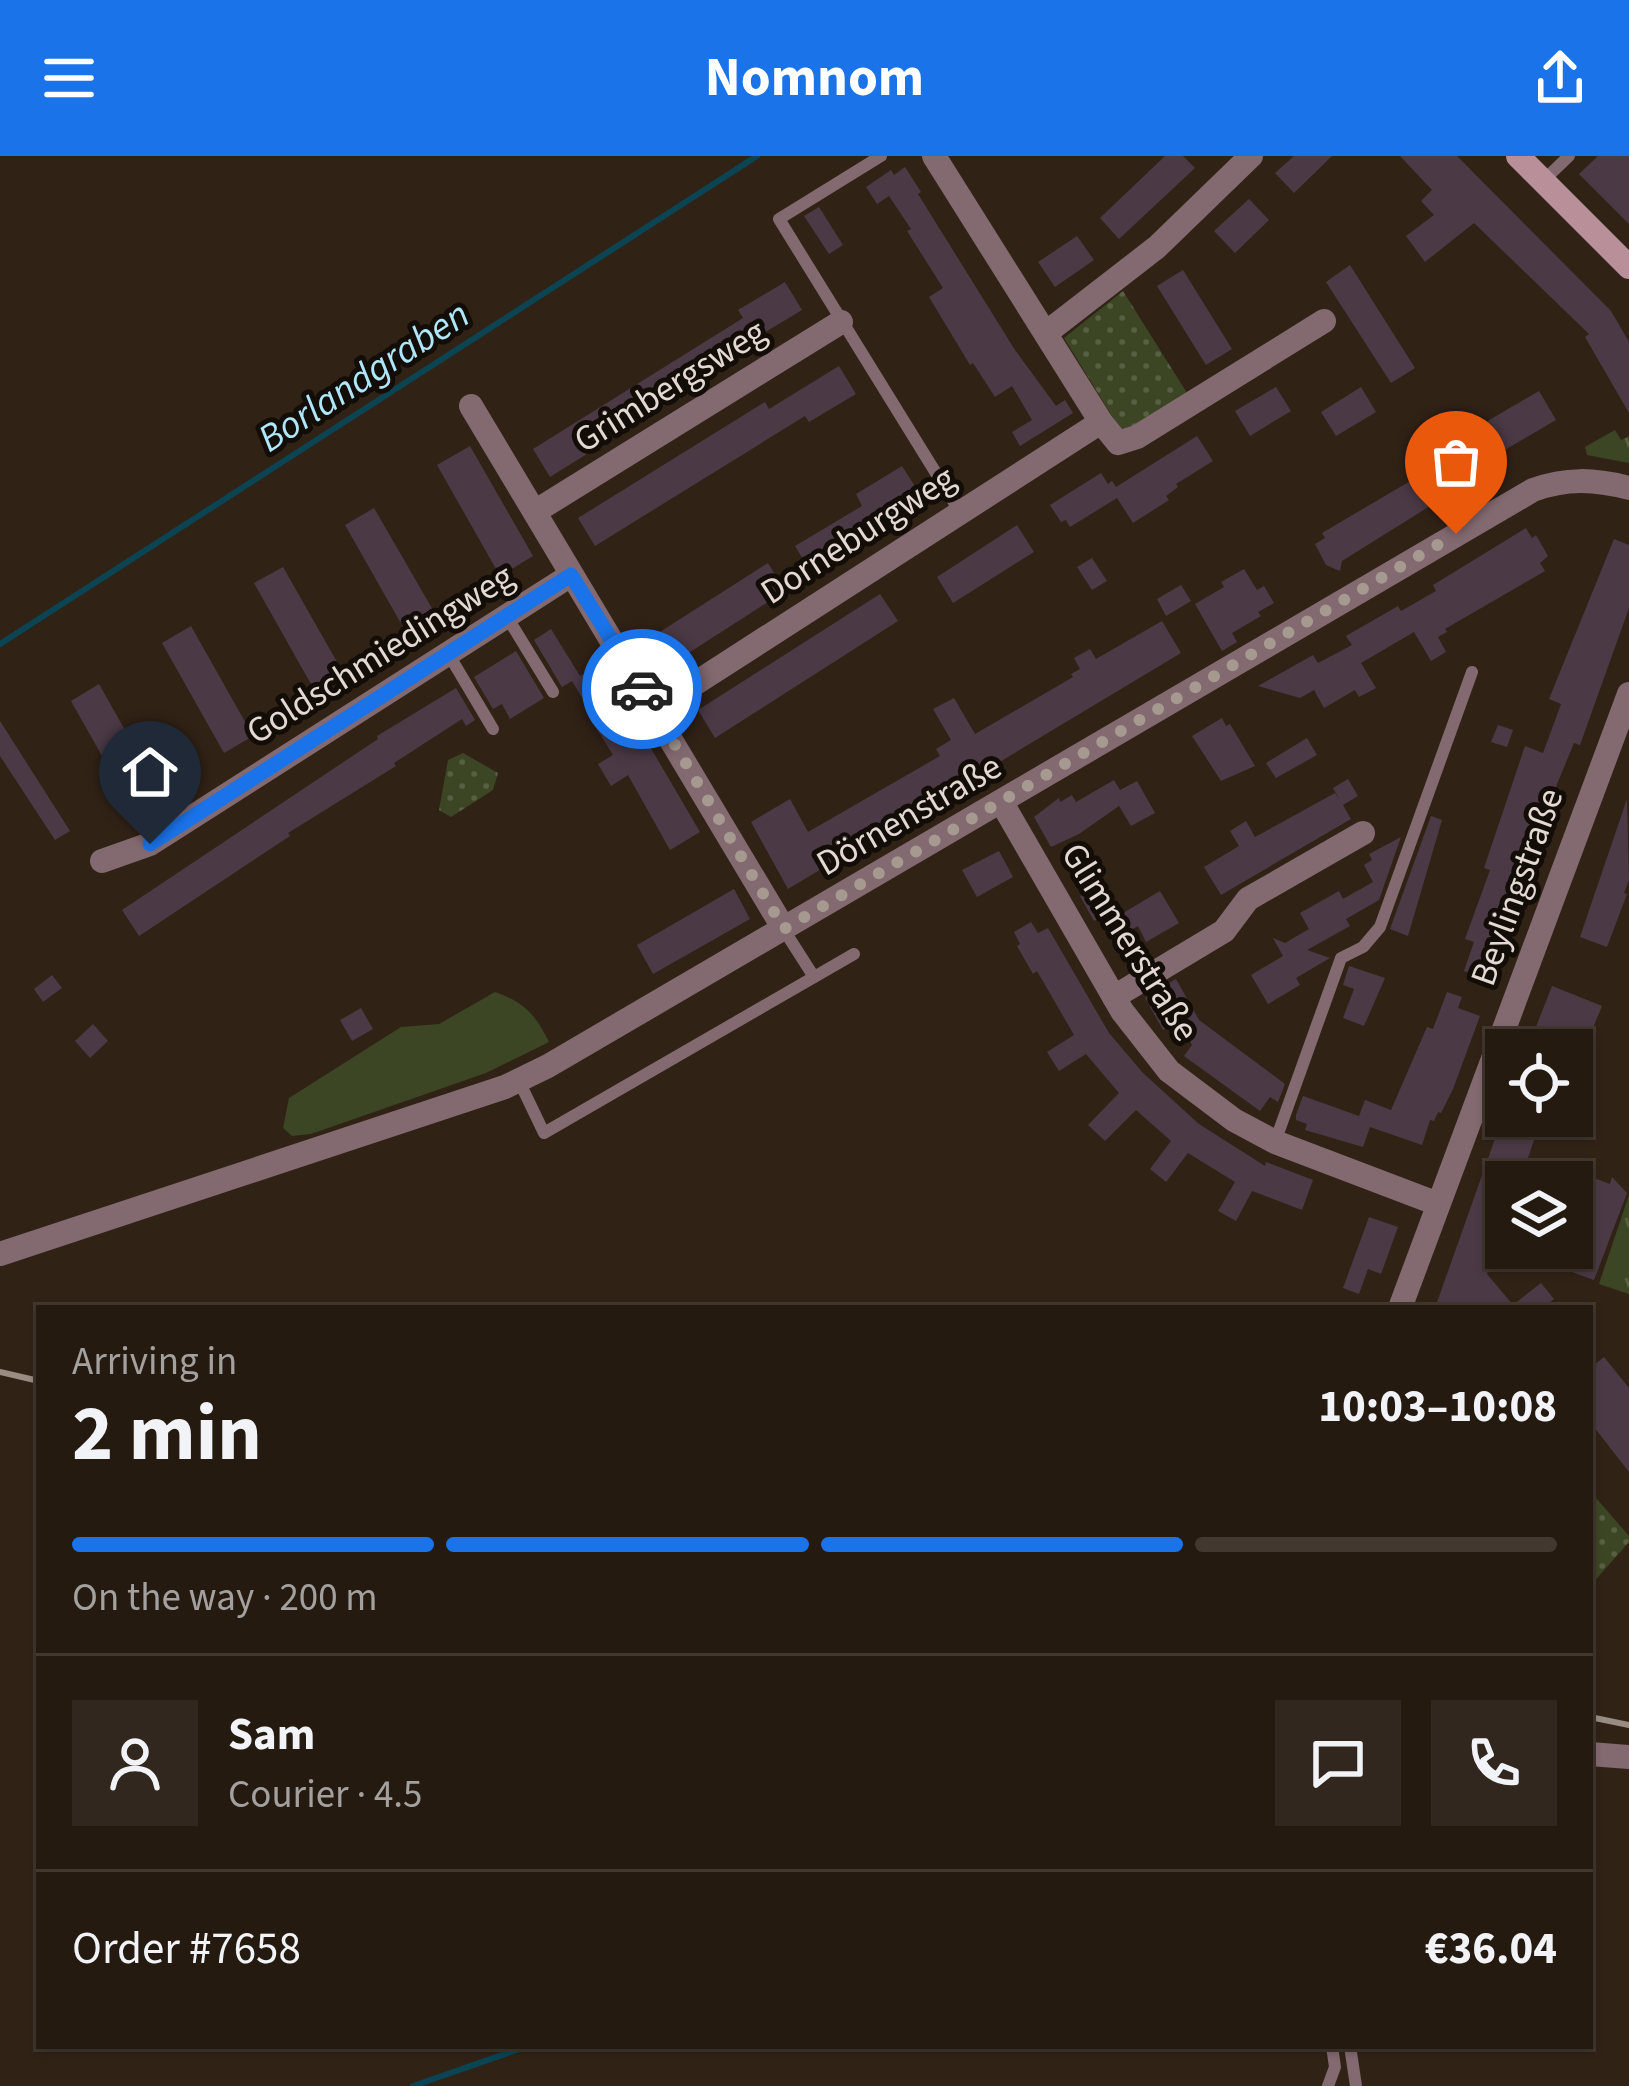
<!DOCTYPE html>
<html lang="en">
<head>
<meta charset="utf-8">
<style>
	body { margin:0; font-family:"Source Sans 3",sans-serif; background:#31271e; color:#f1f3f6; height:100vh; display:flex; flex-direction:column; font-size:45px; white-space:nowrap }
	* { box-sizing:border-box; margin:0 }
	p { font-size:39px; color:#a3a19f }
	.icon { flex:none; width:66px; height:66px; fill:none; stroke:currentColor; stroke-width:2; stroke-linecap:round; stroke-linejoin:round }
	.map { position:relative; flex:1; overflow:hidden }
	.sheet { position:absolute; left:36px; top:1149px; width:1557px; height:744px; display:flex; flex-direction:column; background:#251a10; border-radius:0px; box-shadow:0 3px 9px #0004,0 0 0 3px #423830 }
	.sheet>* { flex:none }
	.controls { position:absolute; left:1485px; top:873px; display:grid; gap:24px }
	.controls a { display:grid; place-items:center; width:108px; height:108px; border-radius:0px; background:#251a10; box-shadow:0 3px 9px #0004,0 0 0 3px #423830; font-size:60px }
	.pin { position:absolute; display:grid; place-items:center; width:102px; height:102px; color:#fff; margin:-123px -51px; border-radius:50% 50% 50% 0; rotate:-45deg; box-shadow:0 0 12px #0007 }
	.pin .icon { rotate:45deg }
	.courier { position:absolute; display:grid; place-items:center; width:120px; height:120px; margin:-60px; border:9px solid #1a73e8; border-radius:50%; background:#fff; color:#222; box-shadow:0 3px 15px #0007 }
	.summary em { font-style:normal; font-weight:700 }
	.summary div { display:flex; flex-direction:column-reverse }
	.summary { display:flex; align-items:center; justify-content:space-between; height:204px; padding:0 36px }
	h1 { font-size:78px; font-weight:700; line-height:90px }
	.bar { display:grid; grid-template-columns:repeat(4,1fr); gap:18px 12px; align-content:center; height:144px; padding:0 36px }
	.bar i { height:15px; border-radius:9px; background:#423830 }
	.bar .active { background:#1a73e8 }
	.bar p { grid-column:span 4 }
	.line { display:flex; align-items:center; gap:30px; padding:0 36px; border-top:3px solid #423830 }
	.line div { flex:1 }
	.round { display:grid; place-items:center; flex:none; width:126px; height:126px; border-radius:0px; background:#31271e }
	header { display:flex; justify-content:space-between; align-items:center; height:156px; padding:0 36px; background:#1a73e8; color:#fff; font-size:54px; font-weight:700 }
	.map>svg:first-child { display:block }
	.grass { fill:url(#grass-tufts) }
	.park { fill:url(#park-dots) }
	.pitch { fill:#3c4524 }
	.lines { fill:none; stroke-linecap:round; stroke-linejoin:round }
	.stream { stroke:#0b4453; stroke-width:6 }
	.building { fill:#4b3a46 }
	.lane { stroke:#836a70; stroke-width:12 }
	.street { stroke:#836a70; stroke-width:24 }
	.secondary { stroke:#b9909a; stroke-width:24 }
	.rail { stroke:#998c83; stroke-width:6 }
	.done { stroke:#a59990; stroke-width:12; stroke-dasharray:0 21.6 }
	.route { stroke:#1a73e8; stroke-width:15 }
	.labels { text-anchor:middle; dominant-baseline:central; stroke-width:10; stroke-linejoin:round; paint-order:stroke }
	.street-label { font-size:36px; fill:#e3d9d2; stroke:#130d08 }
	.water-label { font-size:39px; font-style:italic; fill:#aee7f9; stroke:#130d08 }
</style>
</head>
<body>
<header><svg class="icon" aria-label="menu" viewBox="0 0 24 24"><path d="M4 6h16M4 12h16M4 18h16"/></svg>Nomnom<svg class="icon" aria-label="share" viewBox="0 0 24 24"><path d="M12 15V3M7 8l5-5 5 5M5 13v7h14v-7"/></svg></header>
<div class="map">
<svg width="1629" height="1930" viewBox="0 0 1629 1930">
	<defs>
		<pattern id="grass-tufts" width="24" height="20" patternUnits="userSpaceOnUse" patternTransform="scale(3)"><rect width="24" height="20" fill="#3c4524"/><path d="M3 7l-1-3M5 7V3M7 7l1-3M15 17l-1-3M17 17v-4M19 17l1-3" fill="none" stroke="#585f43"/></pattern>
		<pattern id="park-dots" width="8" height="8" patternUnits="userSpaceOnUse" patternTransform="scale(3)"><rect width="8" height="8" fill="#3c4524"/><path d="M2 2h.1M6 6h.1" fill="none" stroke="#585f43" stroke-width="1.8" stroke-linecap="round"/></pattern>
	</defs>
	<rect width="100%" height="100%" fill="#312216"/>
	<g class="grass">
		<path d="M1615 274 1621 284 1629 280V307L1587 299 1585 291Z"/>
		<path d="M1629 1039V1138L1599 1128Z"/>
	</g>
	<g class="park">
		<path d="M1123 135 1187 237 1123 278 1064 182Z"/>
		<path d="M463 597 498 617 493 634 451 661 439 654 448 604Z"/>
		<path d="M1590 1335 1629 1380V1386L1590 1430Z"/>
	</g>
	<path class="pitch" d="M495 836C524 846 536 859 549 886L486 917 311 978 292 980 283 972 289 942 401 871 439 868Z"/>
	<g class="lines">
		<g class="stream">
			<path d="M0 488 757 0"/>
			<path d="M413 1930 528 1890"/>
		</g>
	</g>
	<g class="building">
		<path d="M1165 0H1183L1195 12 1119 83 1100 62Z"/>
		<path d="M1294 0H1332L1294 37 1275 17Z"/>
		<path d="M1400 0H1457L1611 155 1629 186V257L1585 181 1589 178 1474 67 1425 106 1406 80 1434 59 1421 45 1432 34Z"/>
		<path d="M1598 0H1629V68L1579 18Z"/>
		<path d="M905 11 921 36 918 38 1015 194 1056 250 1065 244 1073 257 1020 290 1012 276 1032 264 1012 230 995 241 973 207 970 209 929 141 943 132 907 75 911 73 889 40 877 48 866 31 891 14 894 19Z"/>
		<path d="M1249 43 1269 64 1235 97 1214 75Z"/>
		<path d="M819 51 843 89 829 98 804 60Z"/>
		<path d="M1077 80 1094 104 1055 131 1038 106Z"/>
		<path d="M1350 109 1415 212 1391 227 1326 126Z"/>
		<path d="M1183 114 1232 193 1206 209 1157 130Z"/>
		<path d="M785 126 802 154 732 196 737 204 550 321 533 293 743 162 738 154Z"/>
		<path d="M839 210 856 238 809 266 805 260 595 390 578 362 765 246 769 253Z"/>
		<path d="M1276 231 1291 255 1250 280 1235 255Z"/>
		<path d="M1361 231 1376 256 1336 280 1321 256Z"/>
		<path d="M1539 235 1556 264 1474 312 1476 316 1451 330 1454 335 1342 405 1340 415 1326 409 1315 388 1325 382 1322 377 1463 294 1457 283Z"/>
		<path d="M1197 280 1213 305 1176 328 1178 331 1166 340 1169 344 1133 367 1117 342 1070 371 1066 364 1061 366 1050 349 1101 317 1108 328 1112 325 1116 331Z"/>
		<path d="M470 290 533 400 500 420 437 309Z"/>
		<path d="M902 310 920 338 852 379 859 390 812 418 795 390 862 350 856 338Z"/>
		<path d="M374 352 437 461 407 478 345 369Z"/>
		<path d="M1017 369 1034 396 953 447 937 421Z"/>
		<path d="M1526 372 1532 382 1536 379 1548 400 1540 407 1545 415 1445 473 1447 476 1438 481 1446 496 1431 505 1414 476 1361 507 1376 532 1359 541 1355 534 1324 552 1314 534 1300 542 1258 530 1313 499 1318 507 1352 489 1346 480 1398 450 1401 455 1436 435 1433 429Z"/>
		<path d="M1614 383 1629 389V452L1580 589 1574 587 1555 633 1558 634 1554 644 1558 646 1539 698 1536 697 1532 707 1529 706 1511 752 1518 754 1492 824 1464 815 1474 786 1465 783 1490 714 1484 712 1525 590 1543 597 1561 548 1549 543Z"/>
		<path d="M1092 402 1107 425 1092 434 1077 411Z"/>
		<path d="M768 407 785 435 670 509 652 481Z"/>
		<path d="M283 411 345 520 316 537 254 427Z"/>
		<path d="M1244 413 1257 434 1264 430 1274 447 1258 456 1261 460 1232 477 1237 486 1222 495 1195 448 1224 431 1221 426Z"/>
		<path d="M1181 429 1191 445 1166 460 1157 443Z"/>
		<path d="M880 438 898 465 715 582 698 554Z"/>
		<path d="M1162 465 1181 497 788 733 751 666 790 643 808 676 940 600 936 593 951 584 933 553 954 542 975 578 1073 521 1071 518 1080 513 1074 502 1090 493 1096 503Z"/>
		<path d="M191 470 253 580 224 597 162 487Z"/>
		<path d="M551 473 580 520 601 507 700 676 670 694 628 619 611 630 598 608 613 599 590 562 593 560 572 525 562 531 534 484Z"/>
		<path d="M516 495 544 542 510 563 502 548 493 553 474 521Z"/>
		<path d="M99 528 161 638 133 655 71 545Z"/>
		<path d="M456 532 475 564 466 570 462 563 394 607 396 610 288 677 290 680 139 780 122 754 378 583 377 580Z"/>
		<path d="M1222 562 1226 570 1230 568 1255 610 1221 625 1192 580Z"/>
		<path d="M0 565 70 675 55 684 0 600Z"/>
		<path d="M1498 569 1513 574 1507 591 1491 586Z"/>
		<path d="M1307 582 1317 599 1276 622 1266 607Z"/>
		<path d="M1348 623 1358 640 1343 649 1351 663 1221 739 1204 711 1239 690 1230 675 1246 665 1255 681 1335 637 1339 643 1333 632Z"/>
		<path d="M1114 624 1120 634 1137 625 1155 657 1131 670 1119 650 1079 678 1051 691 1034 661 1059 642 1060 646 1072 639 1076 646Z"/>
		<path d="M1627 643 1629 724 1624 737 1627 738 1607 791 1580 781Z"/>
		<path d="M1431 660 1442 664 1408 780 1390 773Z"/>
		<path d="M1401 681 1379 744 1346 763 1350 770 1307 794 1330 802 1296 822 1300 829 1268 848 1251 819 1283 800 1273 782 1285 787 1309 773 1300 757 1339 735 1343 743 1373 726 1364 709 1372 704 1369 698Z"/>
		<path d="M999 695 1013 721 977 741 962 714Z"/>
		<path d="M1105 726 1119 751 1094 765 1080 740Z"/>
		<path d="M734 733 750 763 653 818 637 789Z"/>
		<path d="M1160 735 1179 767 1146 786 1138 770 1127 776 1118 760Z"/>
		<path d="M1031 766 1038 777 1048 772 1109 877 1143 917 1199 968 1265 1010 1266 1006 1313 1024 1302 1054 1252 1035 1236 1065 1218 1055 1235 1026 1188 997 1166 1026 1150 1013 1171 985 1136 954 1105 985 1088 969 1119 937 1086 898 1059 915 1047 896 1074 879 1037 815 1033 818 1017 790 1020 788 1014 776Z"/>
		<path d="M1349 810 1385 822 1364 870 1343 862 1354 833 1343 829Z"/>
		<path d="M52 819 62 832 43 846 34 833Z"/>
		<path d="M1176 823 1199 864 1285 928 1278 946 1270 941 1260 955 1184 900 1192 889 1185 876 1174 867 1163 874 1145 842Z"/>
		<path d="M1552 830 1602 850 1584 894H1527Z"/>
		<path d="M1447 836 1462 841 1458 852 1480 860 1453 933 1441 957 1438 956 1434 965 1430 964 1422 989 1370 971 1363 991 1305 974 1307 968 1296 964V959L1303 940 1359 960 1365 944 1391 954 1427 871 1433 873Z"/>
		<path d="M361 852 373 873 352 885 340 864Z"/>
		<path d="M93 868 108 885 90 902 75 885Z"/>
		<path d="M1503 960H1542L1520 1026H1506V1063L1487 1118 1513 1149 1541 1127 1554 1143 1543 1152H1435Z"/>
		<path d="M1572 1014 1610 1028 1612 1021 1627 1037 1594 1124 1572 1116Z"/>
		<path d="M1369 1061 1398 1071 1381 1118 1368 1113 1359 1138 1343 1132Z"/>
		<path d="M1604 1201 1629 1232V1316L1590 1266V1212Z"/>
	</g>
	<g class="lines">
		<g class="lane">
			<path d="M881 0 779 63 960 356"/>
			<path d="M1543 25 1569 0"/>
			<path d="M507 461 553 536"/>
			<path d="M449 499 493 573"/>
			<path d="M784 774 814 821"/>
			<path d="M519 925 544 977 854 798"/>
			<path d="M1275 986 1341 802 1363 791 1380 771 1472 516"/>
			<path d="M1350 1890 1356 1930"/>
			<path d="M1328 1930 1335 1911 1332 1890"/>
		</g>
		<g class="street">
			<path d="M934 0 1101 266 1118 287 1137 281 1324 165"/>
			<path d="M1046 177 1157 91 1251 0"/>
			<path d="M471 250 784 773"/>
			<path d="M536 355 841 166"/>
			<path d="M654 554 1101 266"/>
			<path d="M1002 647 1122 855 1169 915 1234 964 1275 986 1438 1048"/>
			<path d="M102 705 150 688 571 419"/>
			<path d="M1114 841 1224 775 1248 743 1363 677"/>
			<path d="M0 1098 505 931 548 910 1533 334C1566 322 1594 323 1629 332"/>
			<path d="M1400 1152 1629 538"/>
			<path d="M1590 1598 1629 1601"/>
		</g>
		<path class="secondary" d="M1518 0 1629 111"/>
		<g class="rail">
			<path d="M0 1216 39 1225"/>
			<path d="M1590 1561 1629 1569"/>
		</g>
	</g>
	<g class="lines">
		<path class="done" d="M642 533 784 773 1456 378"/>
		<path class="route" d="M150 688 571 419 642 533"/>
	</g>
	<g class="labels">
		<g class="street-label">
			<text transform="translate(670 230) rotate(-32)">Grimbergsweg</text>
			<text transform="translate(858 379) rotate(-33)">Dorneburgweg</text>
			<text transform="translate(380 498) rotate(-32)">Goldschmiedingweg</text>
			<text transform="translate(909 659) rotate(-30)">Dörnenstraße</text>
			<text transform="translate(1517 731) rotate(-70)">Beylingstraße</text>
			<text transform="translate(1130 786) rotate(58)">Glimmerstraße</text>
		</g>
		<g class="water-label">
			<text transform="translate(364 221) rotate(-33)">Borlandgraben</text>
		</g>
	</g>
</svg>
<div class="controls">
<a><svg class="icon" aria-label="locate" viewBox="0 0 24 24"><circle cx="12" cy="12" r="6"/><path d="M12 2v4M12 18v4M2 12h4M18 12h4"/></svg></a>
<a><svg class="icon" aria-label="layers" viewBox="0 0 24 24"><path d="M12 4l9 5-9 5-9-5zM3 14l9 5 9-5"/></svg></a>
</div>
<div class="pin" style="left:1456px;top:378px;background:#ea580c"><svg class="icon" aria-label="bag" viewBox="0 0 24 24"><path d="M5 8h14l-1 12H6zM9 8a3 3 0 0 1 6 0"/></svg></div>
<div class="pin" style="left:150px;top:688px;background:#1f2937"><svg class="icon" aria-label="home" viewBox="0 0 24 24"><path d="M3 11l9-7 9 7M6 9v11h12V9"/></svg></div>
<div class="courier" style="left:642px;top:533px"><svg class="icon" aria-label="car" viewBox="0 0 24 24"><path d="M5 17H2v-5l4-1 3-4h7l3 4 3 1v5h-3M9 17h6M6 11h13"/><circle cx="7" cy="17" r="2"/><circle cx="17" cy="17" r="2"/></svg></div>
<section class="sheet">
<div class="summary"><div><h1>2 min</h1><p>Arriving in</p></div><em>10:03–10:08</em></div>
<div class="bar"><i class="active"></i><i class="active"></i><i class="active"></i><i></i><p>On the way · 200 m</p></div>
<div class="line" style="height:216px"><a class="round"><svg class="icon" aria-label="person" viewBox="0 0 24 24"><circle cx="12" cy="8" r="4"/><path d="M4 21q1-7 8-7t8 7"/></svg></a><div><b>Sam</b><p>Courier · 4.5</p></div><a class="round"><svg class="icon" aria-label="chat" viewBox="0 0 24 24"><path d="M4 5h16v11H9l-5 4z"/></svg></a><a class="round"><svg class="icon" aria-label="phone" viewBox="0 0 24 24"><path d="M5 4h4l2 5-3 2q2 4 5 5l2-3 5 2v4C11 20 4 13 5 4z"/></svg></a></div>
<div class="line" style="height:156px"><div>Order #7658</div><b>€36.04</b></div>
</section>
</div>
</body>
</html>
